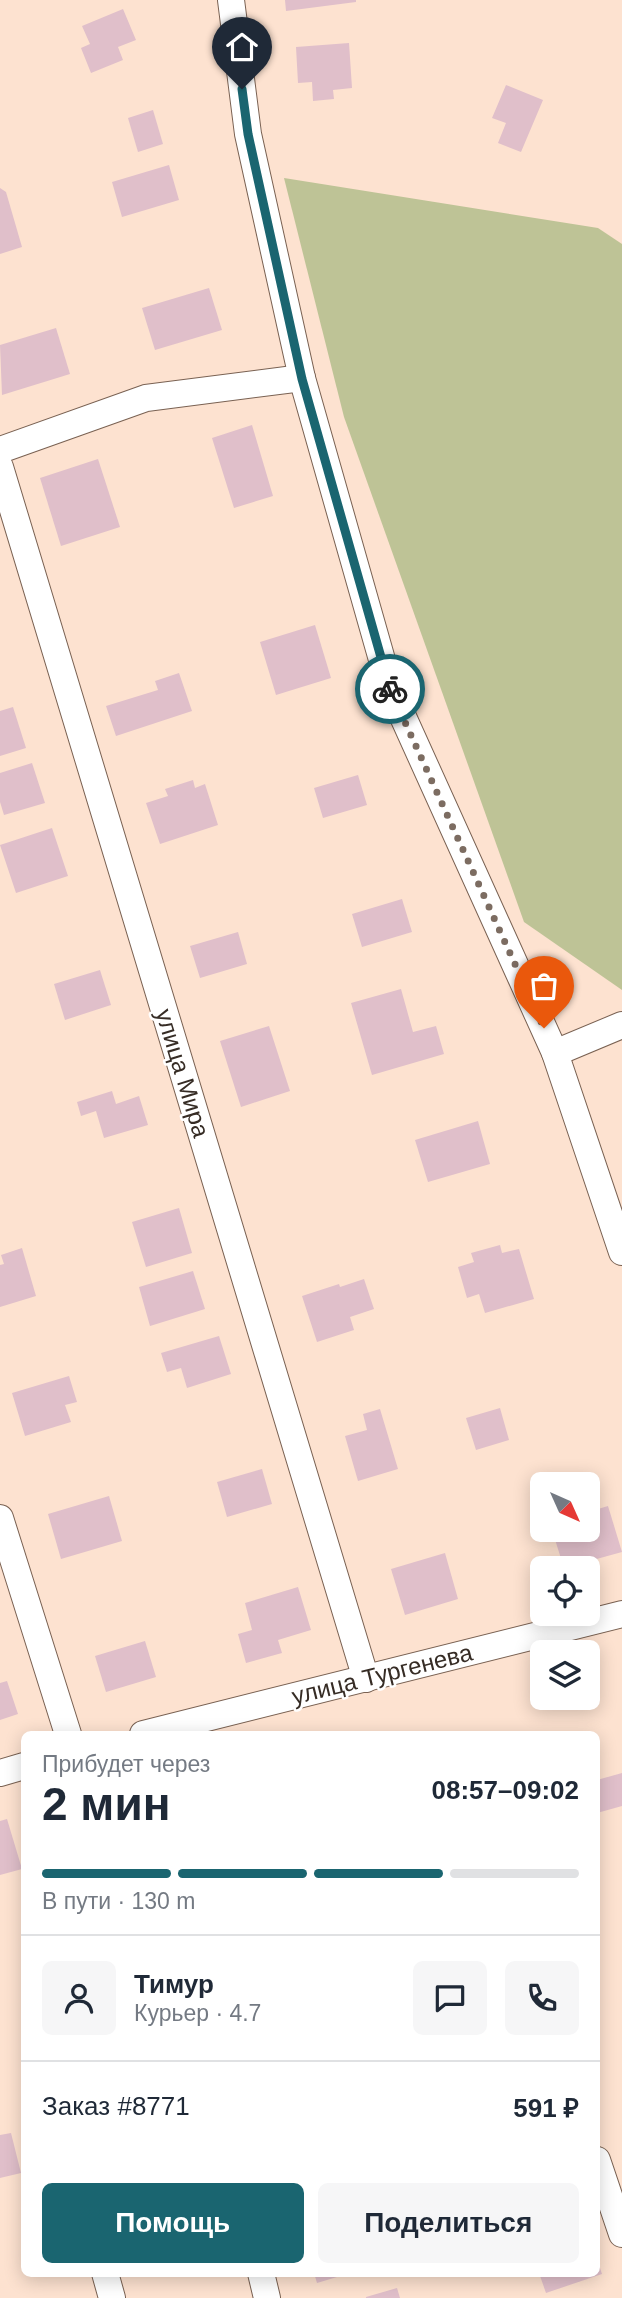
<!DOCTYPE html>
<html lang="ru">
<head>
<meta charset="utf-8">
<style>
	body { margin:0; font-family:Helvetica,sans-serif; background:#f6f6f7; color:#1f2937; height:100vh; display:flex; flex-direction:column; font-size:26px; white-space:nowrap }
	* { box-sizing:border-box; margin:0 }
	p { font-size:23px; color:#747a83 }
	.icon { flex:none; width:38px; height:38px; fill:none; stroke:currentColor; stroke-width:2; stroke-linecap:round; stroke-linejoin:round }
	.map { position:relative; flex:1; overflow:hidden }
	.details { position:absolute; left:21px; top:1731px; width:579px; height:546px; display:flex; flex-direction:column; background:#fff; border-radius:10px; box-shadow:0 4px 18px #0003 }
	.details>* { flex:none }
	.needle { width:46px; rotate:135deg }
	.tools { position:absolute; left:530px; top:1472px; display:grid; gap:14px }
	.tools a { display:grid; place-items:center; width:70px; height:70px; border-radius:10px; background:#fff; box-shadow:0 4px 18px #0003; font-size:35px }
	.pin { position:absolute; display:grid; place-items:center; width:60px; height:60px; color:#fff; margin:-72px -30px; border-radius:50% 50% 50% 0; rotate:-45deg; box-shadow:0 0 7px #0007 }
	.pin .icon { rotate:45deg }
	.courier { position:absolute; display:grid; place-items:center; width:70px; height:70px; margin:-35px; border:5px solid #1a6570; border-radius:50%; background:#fff; color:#222; box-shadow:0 2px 9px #0007 }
	.summary em { font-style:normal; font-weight:700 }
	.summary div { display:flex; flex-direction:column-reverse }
	.summary { display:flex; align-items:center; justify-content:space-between; height:119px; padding:0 21px }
	h1 { font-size:46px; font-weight:700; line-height:52px }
	.bar { display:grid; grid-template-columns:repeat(4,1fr); gap:10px 7px; align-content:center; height:84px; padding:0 21px }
	.bar i { height:9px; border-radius:5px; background:#e0e1e3 }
	.bar .current { background:#1a6570 }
	.bar p { grid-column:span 4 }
	.line { display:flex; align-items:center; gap:18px; padding:0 21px; border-top:2px solid #e0e1e3 }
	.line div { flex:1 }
	.round { display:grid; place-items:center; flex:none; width:74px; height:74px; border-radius:10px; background:#f6f6f7 }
	.button { display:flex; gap:14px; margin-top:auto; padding:14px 21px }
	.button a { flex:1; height:80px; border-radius:10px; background:#1a6570; color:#fff; font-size:28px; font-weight:700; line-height:80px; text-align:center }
	.button a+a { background:#f6f6f7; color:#1f2937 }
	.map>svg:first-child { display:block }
	.green { fill:#bec396 }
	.building { fill:#e0bfca }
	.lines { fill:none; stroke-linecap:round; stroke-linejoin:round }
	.minor-casing { stroke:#796152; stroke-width:28 }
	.minor { stroke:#fff; stroke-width:26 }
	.done { stroke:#7c6c61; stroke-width:7; stroke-dasharray:0 12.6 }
	.route { stroke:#1a6570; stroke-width:9 }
	.labels { text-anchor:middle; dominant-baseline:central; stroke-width:5; stroke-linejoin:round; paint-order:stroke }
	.street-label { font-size:24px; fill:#362c25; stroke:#fff }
</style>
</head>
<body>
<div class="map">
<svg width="622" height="2298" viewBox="0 0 622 2298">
	<rect width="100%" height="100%" fill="#fde2d0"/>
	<path class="green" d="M284 178 598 228 622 244V990L524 922 344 417Z"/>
	<g class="building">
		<path d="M285 0H356V2L286 11Z"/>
		<path d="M123 9 136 40 118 47 123 60 91 73 81 48 90 44 82 26Z"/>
		<path d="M349 43 352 88 333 90 334 99 313 101 312 82 298 83 296 47Z"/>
		<path d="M506 85 543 100 521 152 498 143 506 123 492 118Z"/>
		<path d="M153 110 163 144 138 152 128 118Z"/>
		<path d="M169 165 179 200 122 217 112 182Z"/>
		<path d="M0 188 6 192 22 247 0 254Z"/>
		<path d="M209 288 222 330 155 350 142 308Z"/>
		<path d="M56 328 70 374 2 395 0 345Z"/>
		<path d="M252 425 273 496 234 508 212 438Z"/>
		<path d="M98 459 120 527 61 546 40 478Z"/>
		<path d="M315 625 331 678 276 695 260 642Z"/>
		<path d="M179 673 192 711 116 736 106 706 158 690 155 681Z"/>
		<path d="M13 707 26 748 0 756V711Z"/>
		<path d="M32 763 45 803 4 815 0 802V773Z"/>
		<path d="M358 775 367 805 323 818 314 788Z"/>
		<path d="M193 780 195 788 205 784 218 825 160 844 146 803 168 796 165 789Z"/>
		<path d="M52 828 68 876 16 893 0 845Z"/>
		<path d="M402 899 412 932 362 947 352 914Z"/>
		<path d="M238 932 247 964 200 978 190 946Z"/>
		<path d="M100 970 111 1005 65 1020 54 984Z"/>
		<path d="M401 989 413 1032 436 1026 444 1054 372 1075 351 1003Z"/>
		<path d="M269 1026 290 1091 241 1107 220 1041Z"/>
		<path d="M112 1091 116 1104 139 1096 148 1125 104 1138 96 1111 81 1116 77 1102Z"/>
		<path d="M478 1121 490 1164 428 1182 415 1140Z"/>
		<path d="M179 1208 192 1253 146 1267 132 1222Z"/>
		<path d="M500 1245 502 1253 519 1249 534 1299 485 1313 479 1294 467 1298 458 1267 474 1262 471 1253Z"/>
		<path d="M22 1248 36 1296 0 1307V1265L4 1264 1 1255Z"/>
		<path d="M193 1271 205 1309 150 1326 139 1287Z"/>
		<path d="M364 1279 374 1309 350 1317 354 1330 317 1342 302 1296 339 1284 340 1287Z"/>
		<path d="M219 1336 231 1374 187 1388 181 1368 167 1372 161 1353Z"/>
		<path d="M69 1376 77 1402 65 1405 71 1422 25 1436 12 1393Z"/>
		<path d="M500 1408 509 1440 476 1450 466 1418Z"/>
		<path d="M380 1409 398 1469 358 1481 345 1436 367 1430 363 1414Z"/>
		<path d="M262 1469 272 1504 227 1517 217 1482Z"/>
		<path d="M109 1496 122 1541 61 1559 48 1514Z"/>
		<path d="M608 1506 622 1552 564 1568 552 1530H588V1512Z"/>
		<path d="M445 1553 458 1599 405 1615 391 1569Z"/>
		<path d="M298 1587 311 1630 278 1640 282 1653 246 1663 238 1634 252 1630 245 1603Z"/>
		<path d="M145 1641 156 1677 106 1692 95 1656Z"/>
		<path d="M7 1681 18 1714 0 1720V1683Z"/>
		<path d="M622 1773V1806L597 1813V1780Z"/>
		<path d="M7 1819 22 1869 0 1875V1821Z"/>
		<path d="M11 2133 21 2173 0 2178V2135Z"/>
		<path d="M597 2259 602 2274 546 2293 539 2273H597Z"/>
		<path d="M314 2273H347V2274L317 2283Z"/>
		<path d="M397 2288 400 2298H366V2297Z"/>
	</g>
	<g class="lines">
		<g class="minor-casing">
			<g id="minor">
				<path d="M231 0 248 134 302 378 390 688 555 1053 622 1252"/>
				<path d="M0 450 146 398 302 378"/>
				<path d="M0 467 366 1679"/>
				<path d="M555 1053 622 1025"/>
				<path d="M0 1518 68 1734"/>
				<path d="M143 1734 622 1614"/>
				<path d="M0 1773 24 1766"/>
				<path d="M597 2160 622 2234"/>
				<path d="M105 2273 112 2298"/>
				<path d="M261 2273 267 2298"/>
			</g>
		</g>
		<use href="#minor" class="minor"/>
	</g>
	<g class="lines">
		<path class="done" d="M390 689 544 1028"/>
		<path class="route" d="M242 89 248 134 302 379 390 689"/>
	</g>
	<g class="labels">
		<g class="street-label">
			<text transform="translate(183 1073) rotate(73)">улица Мира</text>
			<text transform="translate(382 1674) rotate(-14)">улица Тургенева</text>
		</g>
	</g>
</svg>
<div class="tools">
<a><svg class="needle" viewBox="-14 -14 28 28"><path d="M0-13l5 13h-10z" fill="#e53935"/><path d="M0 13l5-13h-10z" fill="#747a83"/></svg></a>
<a><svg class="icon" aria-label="locate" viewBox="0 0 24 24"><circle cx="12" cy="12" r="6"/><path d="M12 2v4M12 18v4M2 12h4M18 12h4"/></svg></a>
<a><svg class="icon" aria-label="layers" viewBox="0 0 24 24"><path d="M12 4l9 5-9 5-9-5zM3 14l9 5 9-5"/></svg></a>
</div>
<div class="pin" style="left:544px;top:1028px;background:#ea580c"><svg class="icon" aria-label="bag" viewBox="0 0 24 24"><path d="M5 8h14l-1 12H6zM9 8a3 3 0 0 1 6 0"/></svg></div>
<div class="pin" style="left:242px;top:89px;background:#1f2937"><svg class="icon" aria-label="home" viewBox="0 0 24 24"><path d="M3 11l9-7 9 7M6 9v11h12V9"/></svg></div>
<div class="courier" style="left:390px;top:689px"><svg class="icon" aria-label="bike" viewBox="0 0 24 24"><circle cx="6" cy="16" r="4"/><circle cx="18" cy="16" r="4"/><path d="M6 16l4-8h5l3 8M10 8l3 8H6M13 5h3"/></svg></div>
<section class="details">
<div class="summary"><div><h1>2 мин</h1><p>Прибудет через</p></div><em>08:57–09:02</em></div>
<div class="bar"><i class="current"></i><i class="current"></i><i class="current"></i><i></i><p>В пути · 130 m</p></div>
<div class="line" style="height:126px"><a class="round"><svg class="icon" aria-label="person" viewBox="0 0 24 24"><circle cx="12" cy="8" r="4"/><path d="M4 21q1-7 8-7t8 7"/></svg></a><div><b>Тимур</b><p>Курьер · 4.7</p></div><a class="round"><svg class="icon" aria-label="chat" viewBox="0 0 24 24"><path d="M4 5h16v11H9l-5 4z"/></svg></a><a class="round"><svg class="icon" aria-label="phone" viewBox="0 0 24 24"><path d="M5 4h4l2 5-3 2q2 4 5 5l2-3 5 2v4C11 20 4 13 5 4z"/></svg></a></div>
<div class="line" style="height:91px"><div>Заказ #8771</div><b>591 ₽</b></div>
<div class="button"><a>Помощь</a><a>Поделиться</a></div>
</section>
</div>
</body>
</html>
